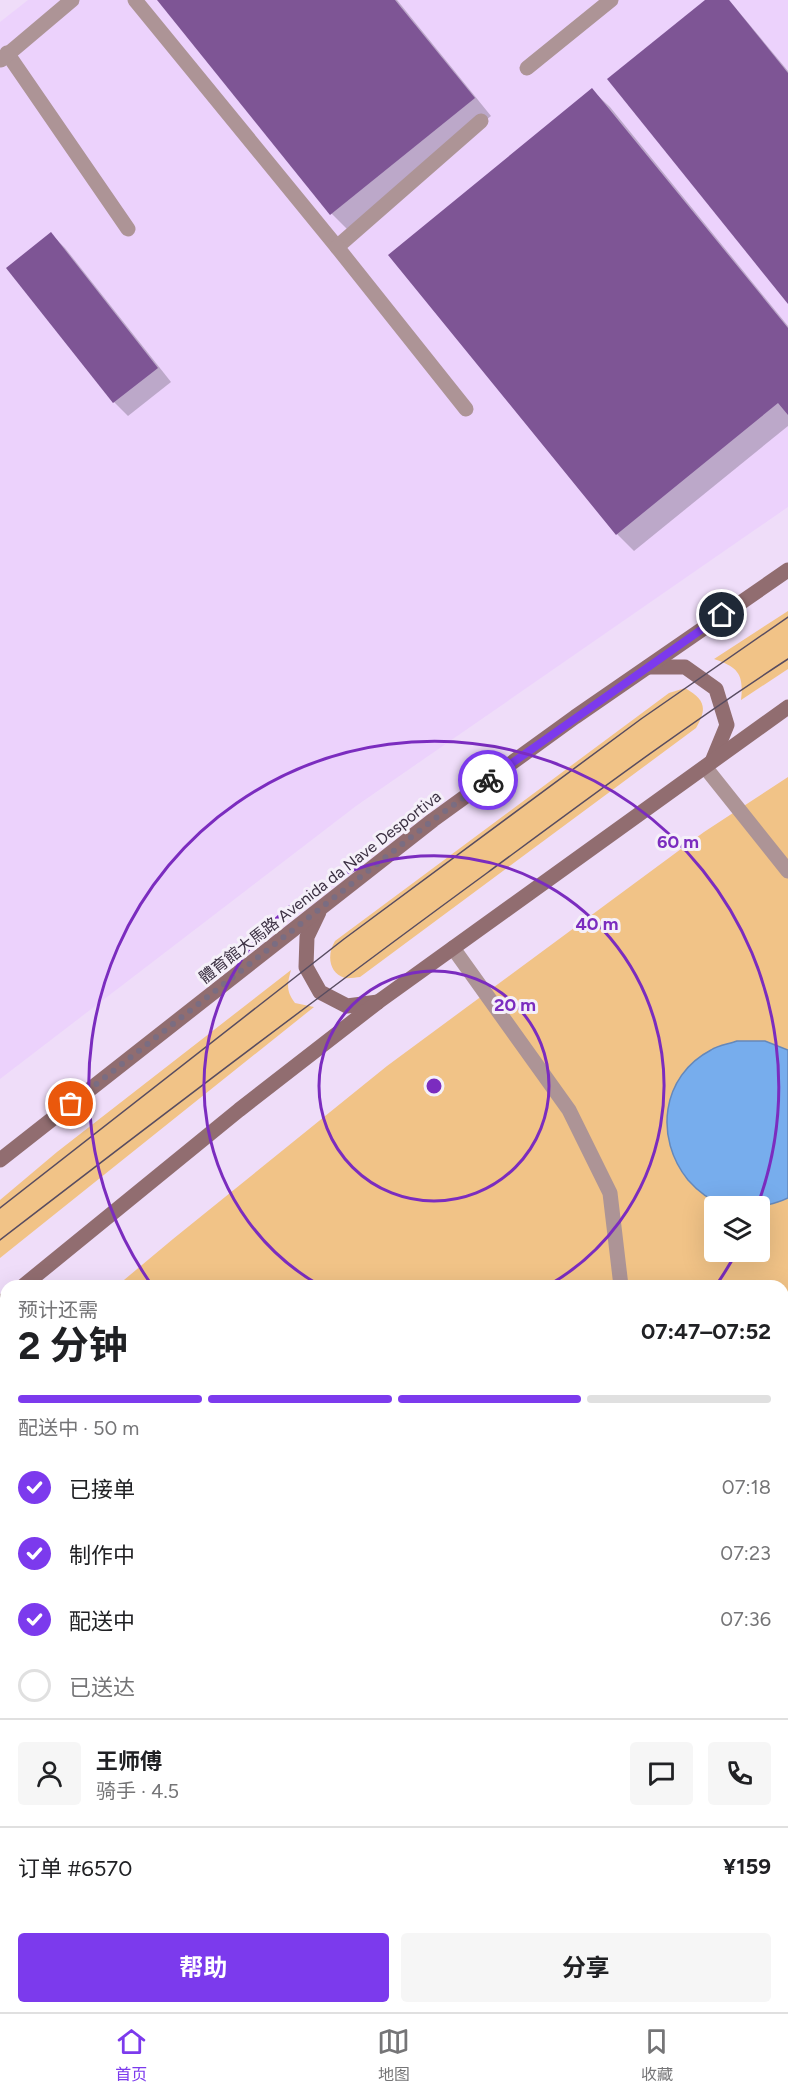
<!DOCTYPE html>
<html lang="zh">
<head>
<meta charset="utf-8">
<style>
	body { margin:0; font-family:Figtree,"Noto Sans SC",sans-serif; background:#f6f6f6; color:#202124; height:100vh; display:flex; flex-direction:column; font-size:22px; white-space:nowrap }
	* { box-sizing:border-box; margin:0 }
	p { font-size:20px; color:#757577 }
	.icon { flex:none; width:33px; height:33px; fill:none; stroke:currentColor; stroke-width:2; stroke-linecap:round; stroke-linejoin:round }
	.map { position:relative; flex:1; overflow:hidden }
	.panel { position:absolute; left:0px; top:1280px; width:789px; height:734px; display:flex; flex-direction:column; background:#fff; border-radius:18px 18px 0 0; box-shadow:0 6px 24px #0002 }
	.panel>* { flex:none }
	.buttons { position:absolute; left:704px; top:1196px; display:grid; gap:12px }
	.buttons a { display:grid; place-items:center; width:66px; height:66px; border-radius:6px; background:#fff; box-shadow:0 6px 24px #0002; font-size:30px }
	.pin { position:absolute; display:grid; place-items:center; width:51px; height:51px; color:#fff; margin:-26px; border:3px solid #fff; border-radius:50%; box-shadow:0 2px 6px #0007 }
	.courier { position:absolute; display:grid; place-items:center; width:60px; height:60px; margin:-30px; border:4px solid #7c3aed; border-radius:50%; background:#fff; color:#222; box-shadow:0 2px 8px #0007 }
	.summary em { font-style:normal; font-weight:700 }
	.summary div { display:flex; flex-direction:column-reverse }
	.summary { display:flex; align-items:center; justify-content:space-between; height:102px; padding:0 18px }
	h1 { font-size:39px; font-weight:700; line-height:45px }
	.bar { display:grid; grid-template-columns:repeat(4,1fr); gap:9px 6px; align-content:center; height:72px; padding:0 18px }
	.bar i { height:8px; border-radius:4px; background:#e0e0e0 }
	.bar .selected { background:#7c3aed }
	.bar p { grid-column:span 4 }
	.line { display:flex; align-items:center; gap:15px; padding:0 18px; border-top:2px solid #e0e0e0 }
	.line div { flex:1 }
	.round { display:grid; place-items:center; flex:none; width:63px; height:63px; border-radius:6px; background:#f6f6f6 }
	ol { padding:0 18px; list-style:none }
	li { display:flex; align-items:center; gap:18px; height:66px }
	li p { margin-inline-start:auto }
	li .icon { padding:6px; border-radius:50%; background:#7c3aed; color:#fff; stroke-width:4 }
	li:last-child { color:#757577 }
	li i { width:33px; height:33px; border:3px solid #e0e0e0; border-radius:50% }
	.primary-button { display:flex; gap:12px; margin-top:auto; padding:12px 18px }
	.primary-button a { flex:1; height:69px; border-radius:6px; background:#7c3aed; color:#fff; font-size:24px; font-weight:700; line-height:69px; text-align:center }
	.primary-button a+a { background:#f6f6f6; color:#202124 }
	.menu { display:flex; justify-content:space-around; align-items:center; height:84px; border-top:2px solid #e0e0e0; background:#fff; font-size:16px; color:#757577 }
	.menu a { display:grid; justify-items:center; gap:3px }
	.menu .selected { color:#7c3aed }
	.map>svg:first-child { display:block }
	.built { fill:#ecd2fc }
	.green { fill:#f1c387; fill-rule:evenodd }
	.water { fill:#77aded; stroke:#6588ba; stroke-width:1.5 }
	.shadow { fill:#0003 }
	.building { fill:#7e5595 }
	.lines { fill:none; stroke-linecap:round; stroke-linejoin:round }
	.lane { stroke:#ad9496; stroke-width:15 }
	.secondary { stroke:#916d70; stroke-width:15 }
	.tram { stroke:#584c60; stroke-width:1.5 }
	.done { stroke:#7a6d82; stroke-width:6; stroke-dasharray:0 10.8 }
	.route { stroke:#7c3aed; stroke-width:8 }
	.ring { fill:none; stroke:#7b2cbf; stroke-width:3 }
	.labels { text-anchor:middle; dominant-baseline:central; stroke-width:6; stroke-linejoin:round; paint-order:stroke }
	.street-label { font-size:16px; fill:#3b3042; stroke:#f5f0f9 }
	.centre { fill:#7b2cbf; stroke:#f5f0f9; stroke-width:3 }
	.ring-label { font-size:18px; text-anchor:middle; font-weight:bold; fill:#7b2cbf; stroke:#f5f0f9; stroke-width:6; stroke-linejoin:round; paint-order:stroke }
</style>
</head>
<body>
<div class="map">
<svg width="788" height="2012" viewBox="0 0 788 2012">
	<rect width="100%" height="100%" fill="#efddf9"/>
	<path class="built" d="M28 0H788V507L356 806 0 1079V22Z"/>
	<g class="green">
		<path d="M788 611V669L741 700C744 674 738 667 714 659Z"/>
		<path d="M685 688C706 700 707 709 696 728L360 977C356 977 349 979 345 978 328 973 327 954 335 941L669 693Z"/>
		<path d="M788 777V2012H0V1387L6 1382V2007H783V1286L118 1285 173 1239 387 1066 704 832ZM714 1206H759V1251H714Z"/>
		<path d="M291 970C287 984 286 991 295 1003L314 1007 0 1258V1200L57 1152Z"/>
	</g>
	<path class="water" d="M737 1041H765L788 1050V1198C773 1205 764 1206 749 1206 740 1206 731 1206 721 1203 709 1200 696 1189 688 1180 654 1138 661 1076 711 1050 718 1045 729 1044 737 1041Z"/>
	<g class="shadow">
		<path d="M159 0H397L491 116 349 231 332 214Z"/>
		<path d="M707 0H729L788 71V302Z"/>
		<path d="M592 90 610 107 788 326V426L634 551 617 534Z"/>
		<path d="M51 234 65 248 171 382 128 416 114 402Z"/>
	</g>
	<g class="building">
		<path d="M157 0H395L475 98 330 215Z"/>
		<path d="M705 0H729L788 73V304L607 79Z"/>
		<path d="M592 88 788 328V415L778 403 616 535 388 255Z"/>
		<path d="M51 232 158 368 113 403 6 268Z"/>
		<path d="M6 1825V2007H783V1993H788V2012H0V1831Z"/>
	</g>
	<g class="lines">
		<g class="lane">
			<path d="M135 0 337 247 481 121"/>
			<path d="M7 53 128 229"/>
			<path d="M1 60 72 0"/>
			<path d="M527 68 611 0"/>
			<path d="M337 247 466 409"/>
			<path d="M705 767 788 871"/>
			<path d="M453 948 569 1110 610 1193 621 1286"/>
			<path d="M783 1449 788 1448"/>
			<path d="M0 1721 6 1717"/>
		</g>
		<g class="secondary">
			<path d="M648 667H685L716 689 727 725 713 759"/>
			<path d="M319 912 307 937 306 967 320 992 347 1006 378 1002"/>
			<path d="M0 1160 433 820 575 717 788 570"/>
			<path d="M23 1286 239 1110 378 1002 788 707"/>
			<path d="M0 1304 6 1299"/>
		</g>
		<g class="tram">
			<path d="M0 1208 344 939 641 719 788 617"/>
			<path d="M0 1240C161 1116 323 993 487 873 586 800 685 726 788 659"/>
		</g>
	</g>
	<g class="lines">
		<path class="done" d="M71 1104 433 820 488 780"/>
		<path class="route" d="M488 780 722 615"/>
	</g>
	<g class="ring">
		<circle cx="434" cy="1086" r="115"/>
		<path d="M319 1285A230 230 0 1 1 549 1285"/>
		<path d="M736 1253A345 345 0 0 1 717 1284M151 1284A345 345 0 1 1 758 1204"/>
	</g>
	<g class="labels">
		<g class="street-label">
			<text transform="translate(320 887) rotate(-38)">體育館大馬路 Avenida da Nave Desportiva</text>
		</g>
	</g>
	<circle cx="434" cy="1086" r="9" class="centre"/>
	<g class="ring-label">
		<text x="678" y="848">60 m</text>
		<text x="597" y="930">40 m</text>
		<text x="515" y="1011">20 m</text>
	</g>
</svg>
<div class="buttons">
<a><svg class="icon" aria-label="layers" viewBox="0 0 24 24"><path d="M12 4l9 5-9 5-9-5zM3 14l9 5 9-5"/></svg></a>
</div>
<div class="pin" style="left:71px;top:1104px;background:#ea580c"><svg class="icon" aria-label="bag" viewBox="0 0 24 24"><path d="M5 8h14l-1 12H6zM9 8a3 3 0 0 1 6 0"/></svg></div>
<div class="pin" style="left:722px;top:615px;background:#1f2937"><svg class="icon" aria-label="home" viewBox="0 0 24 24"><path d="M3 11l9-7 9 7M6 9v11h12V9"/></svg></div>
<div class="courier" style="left:488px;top:780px"><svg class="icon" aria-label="bike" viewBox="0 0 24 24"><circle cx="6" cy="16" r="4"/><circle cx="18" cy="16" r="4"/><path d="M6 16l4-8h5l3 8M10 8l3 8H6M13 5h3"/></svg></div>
<section class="panel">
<div class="summary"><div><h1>2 分钟</h1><p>预计还需</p></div><em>07:47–07:52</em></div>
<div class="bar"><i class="selected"></i><i class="selected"></i><i class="selected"></i><i></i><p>配送中 · 50 m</p></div>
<ol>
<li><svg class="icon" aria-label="check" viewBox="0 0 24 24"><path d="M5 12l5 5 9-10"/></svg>已接单<p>07:18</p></li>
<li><svg class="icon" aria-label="check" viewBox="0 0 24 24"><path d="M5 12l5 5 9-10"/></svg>制作中<p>07:23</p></li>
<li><svg class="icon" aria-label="check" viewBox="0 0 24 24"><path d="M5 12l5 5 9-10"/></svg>配送中<p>07:36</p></li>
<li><i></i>已送达</li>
</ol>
<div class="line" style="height:108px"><a class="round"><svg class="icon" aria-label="person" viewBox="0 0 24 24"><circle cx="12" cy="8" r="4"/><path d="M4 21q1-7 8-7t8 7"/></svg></a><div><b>王师傅</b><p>骑手 · 4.5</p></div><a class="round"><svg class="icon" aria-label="chat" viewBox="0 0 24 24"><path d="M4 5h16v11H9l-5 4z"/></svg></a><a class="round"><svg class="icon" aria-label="phone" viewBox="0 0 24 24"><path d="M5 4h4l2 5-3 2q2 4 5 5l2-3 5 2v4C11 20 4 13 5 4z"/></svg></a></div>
<div class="line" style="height:78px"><div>订单 #6570</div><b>¥159</b></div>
<div class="primary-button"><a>帮助</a><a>分享</a></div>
</section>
</div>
<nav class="menu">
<a class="selected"><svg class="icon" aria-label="home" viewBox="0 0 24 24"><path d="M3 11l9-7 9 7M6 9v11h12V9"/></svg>首页</a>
<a><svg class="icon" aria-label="map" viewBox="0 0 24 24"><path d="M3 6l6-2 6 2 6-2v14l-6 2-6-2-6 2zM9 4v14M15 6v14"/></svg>地图</a>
<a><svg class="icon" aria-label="saved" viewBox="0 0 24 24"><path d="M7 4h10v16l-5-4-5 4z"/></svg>收藏</a>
</nav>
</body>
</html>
